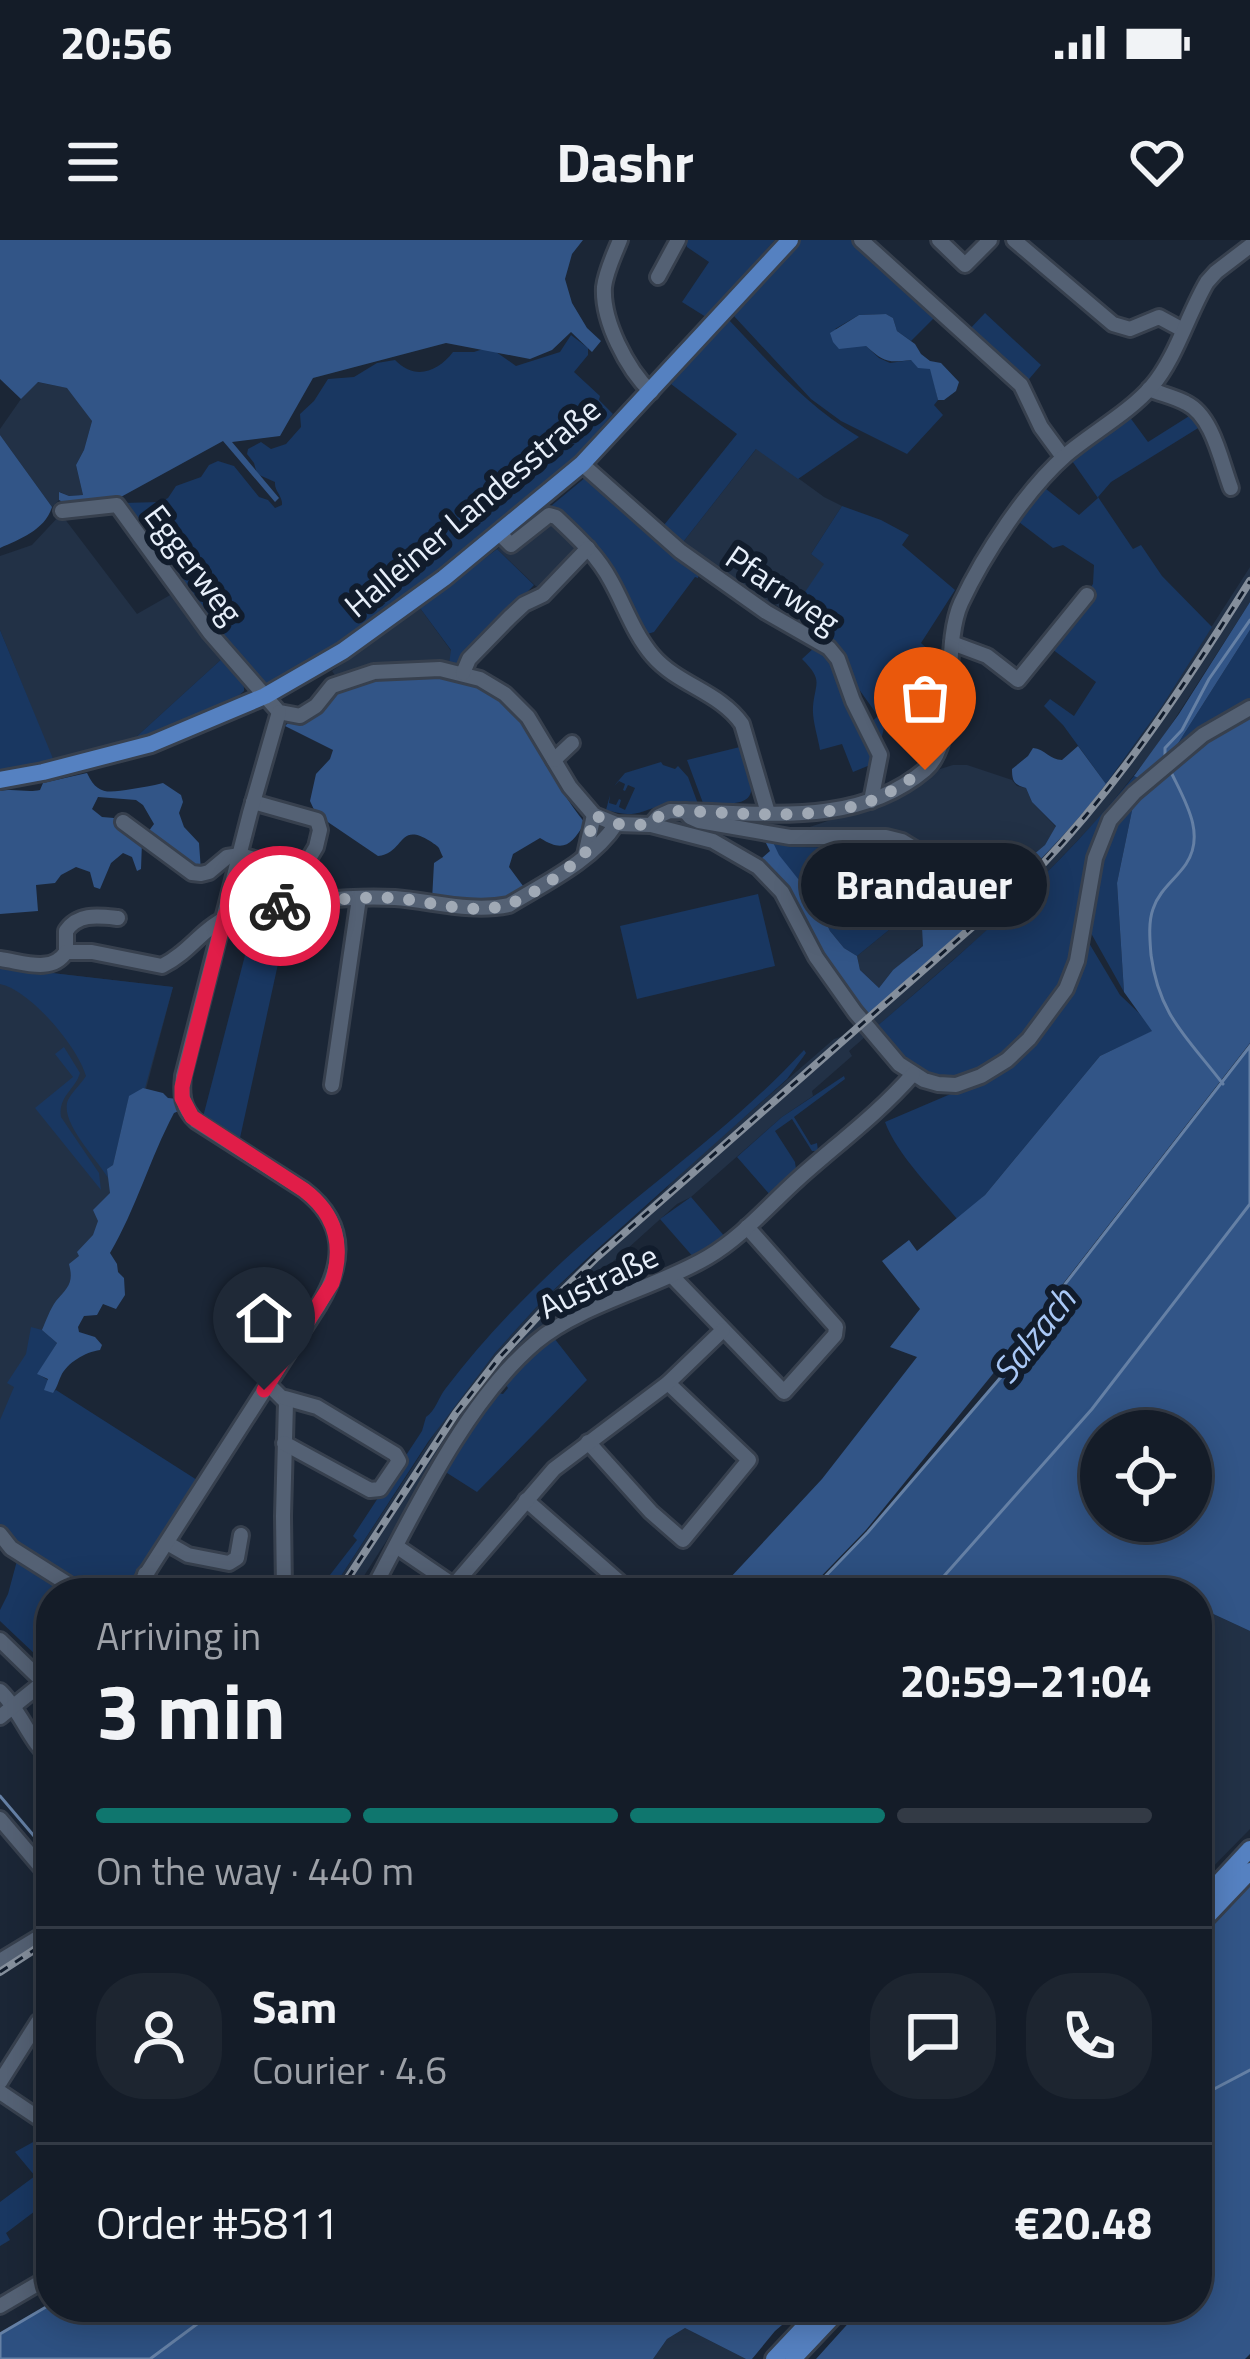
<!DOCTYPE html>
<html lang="en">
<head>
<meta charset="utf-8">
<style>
	body { margin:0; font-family:"Titillium Web",sans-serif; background:#1d2530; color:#f1f3f6; height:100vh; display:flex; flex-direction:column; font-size:45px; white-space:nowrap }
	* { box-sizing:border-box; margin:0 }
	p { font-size:39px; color:#9da1a8 }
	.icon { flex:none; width:66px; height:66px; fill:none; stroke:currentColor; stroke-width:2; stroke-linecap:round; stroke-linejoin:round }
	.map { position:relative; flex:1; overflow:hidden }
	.details { position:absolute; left:36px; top:1338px; width:1176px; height:744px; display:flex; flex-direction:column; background:#141c28; border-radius:48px; box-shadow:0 6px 30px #0003,0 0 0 3px #333a45 }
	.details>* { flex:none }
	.controls { position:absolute; left:1080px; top:1170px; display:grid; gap:24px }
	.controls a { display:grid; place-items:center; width:132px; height:132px; border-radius:50%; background:#141c28; box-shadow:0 6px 30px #0003,0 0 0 3px #333a45; font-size:60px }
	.pin { position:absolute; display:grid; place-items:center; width:102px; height:102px; color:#fff; margin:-123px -51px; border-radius:50% 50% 50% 0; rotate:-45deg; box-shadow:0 0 12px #0007 }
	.pin .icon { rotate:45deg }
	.courier { position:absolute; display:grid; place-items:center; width:120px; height:120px; margin:-60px; border:9px solid #e11d48; border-radius:50%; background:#fff; color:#222; box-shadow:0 3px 15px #0007 }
	.bubble { position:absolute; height:84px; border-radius:42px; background:#141c28; box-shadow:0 6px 30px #0003,0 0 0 3px #333a45; font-size:39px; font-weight:700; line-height:84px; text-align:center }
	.head em { font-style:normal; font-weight:700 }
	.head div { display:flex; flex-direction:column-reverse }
	.head { display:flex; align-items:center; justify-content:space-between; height:204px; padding:0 60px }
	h1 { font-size:78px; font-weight:700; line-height:90px }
	.bar { display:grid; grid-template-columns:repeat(4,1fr); gap:18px 12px; align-content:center; height:144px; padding:0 60px }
	.bar i { height:15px; border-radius:9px; background:#333a45 }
	.bar .on { background:#0f766e }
	.bar p { grid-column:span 4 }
	.line { display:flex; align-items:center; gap:30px; padding:0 60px; border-top:3px solid #333a45 }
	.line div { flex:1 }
	.round { display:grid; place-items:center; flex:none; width:126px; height:126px; border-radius:48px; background:#1d2530 }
	.status { display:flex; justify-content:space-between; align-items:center; height:84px; padding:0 60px; background:#141c28; direction:ltr }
	.status svg { height:33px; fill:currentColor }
	header { display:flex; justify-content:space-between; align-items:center; height:156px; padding:0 60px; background:#141c28; font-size:54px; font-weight:700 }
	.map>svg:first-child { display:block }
	.built { fill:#223146 }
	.green { fill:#193761 }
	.forest { fill:#325587; fill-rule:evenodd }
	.water { fill:#2d5081; stroke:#6580a5; stroke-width:3 }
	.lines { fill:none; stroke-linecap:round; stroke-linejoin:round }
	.stream { stroke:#6580a5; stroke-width:3 }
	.minor-casing { stroke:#37404e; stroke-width:20 }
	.major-casing { stroke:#37404e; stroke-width:22 }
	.minor { stroke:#546174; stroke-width:14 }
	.major { stroke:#5581c1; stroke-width:16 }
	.rail-casing { stroke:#858f9c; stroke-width:8 }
	.rail { stroke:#111c2c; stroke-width:3; stroke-dasharray:9; stroke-linecap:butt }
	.done { stroke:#a0a9b5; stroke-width:12; stroke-dasharray:0 21.6 }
	.route { stroke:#e11d48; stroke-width:15 }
	.labels { text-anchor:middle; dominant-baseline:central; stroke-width:12; stroke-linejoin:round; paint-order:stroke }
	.street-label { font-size:33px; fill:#e7effa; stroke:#111c2c }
	.water-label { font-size:36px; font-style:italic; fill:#a9c8f6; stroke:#111c2c }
</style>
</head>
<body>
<div class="status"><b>20:56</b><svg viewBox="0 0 49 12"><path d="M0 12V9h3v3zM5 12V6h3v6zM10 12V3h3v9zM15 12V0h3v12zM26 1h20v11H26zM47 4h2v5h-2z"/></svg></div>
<header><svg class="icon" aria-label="menu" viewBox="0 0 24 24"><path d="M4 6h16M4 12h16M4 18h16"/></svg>Dashr<svg class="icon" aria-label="heart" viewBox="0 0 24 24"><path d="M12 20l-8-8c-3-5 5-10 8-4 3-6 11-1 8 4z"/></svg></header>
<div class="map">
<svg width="1250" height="2119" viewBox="0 0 1250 2119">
	<rect width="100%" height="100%" fill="#1b2636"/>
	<g class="built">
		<path d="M37 142 68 148 92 181 84 210 76 225 83 255 69 256 60 252 59 260 52 267 0 195V189L21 159Z"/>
		<path d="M757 208 824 257 842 266 811 314 825 324 790 374 774 364 770 371 680 306Z"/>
		<path d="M551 266 587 299 541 351 497 309Z"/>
		<path d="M61 274 137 374 172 354 225 416 134 499 53 521 0 390V316L32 305Z"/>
		<path d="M1250 327V362L1158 505 1101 576 1016 665 849 811 852 816 812 851 813 856 782 877 691 957 677 964 556 1073 527 1102 412 1261 353 1353H330L450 1170 495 1113 542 1061 666 949 675 937 834 799 847 795 1008 651 1060 600 1090 566 1143 493Z"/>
		<path d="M420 368 452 412 449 424 382 426 361 429 337 438 332 431Z"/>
		<path d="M953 525H967L1012 540 1017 546 1026 548 1032 562 1056 587 1045 605 1011 640 998 625 988 647 976 663 975 670 970 675 955 674 924 706 916 710 910 719 893 730 879 748 860 730 857 716 895 685 788 607 789 594 875 565 940 529Z"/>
		<path d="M0 727 173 747 122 940 0 1206Z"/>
		<path d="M1209 1372 1250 1391V1589L1197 1643V1385Z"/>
		<path d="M685 2088 746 2119H653L667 2099Z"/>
	</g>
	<g class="green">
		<path d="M685 0H775L706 77 682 62 709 22 687 7Z"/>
		<path d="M800 0H856L938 74 911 101 897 91 893 78 886 74 859 75 835 89 866 106 879 118 890 123 911 120 931 129 938 160 934 165 943 175 907 214 841 181 811 159 733 75Z"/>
		<path d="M985 73 1041 125 1024 145 967 92Z"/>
		<path d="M728 79C771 124 805 165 859 197L798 239 756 209 680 306 660 290 737 194 671 144Z"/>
		<path d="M571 95 588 108V115L574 132 600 156 599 160 613 174 591 199 590 205 563 233 379 380 275 444H267L257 439 210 385 122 263 160 262 168 258 176 246 201 237 209 225 218 221 234 226 259 257 268 260 275 268 282 265C283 256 274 251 275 242L257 234 254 223 247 214 248 209 261 202 271 209 286 204 301 187 300 174 314 161 328 139 354 137 377 123 395 120C414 140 437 133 453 112H474L489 107 516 126 560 112Z"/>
		<path d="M1126 172 1148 202 1194 173 1203 185 1111 242 1098 257 1133 309 1141 305 1162 336 1212 387 1162 466 1106 544 1063 485 1044 466 1050 459 1074 476 1096 442 1048 406 1093 344 1094 325 1063 305 1053 308 1015 279 1041 245 1079 275 1098 258 1070 218Z"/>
		<path d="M586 237 699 332 698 338 695 337 654 392 644 395 587 299 551 266Z"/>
		<path d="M842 266 881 280 909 295 902 305 955 350 921 403 935 416 886 480 880 504 868 485 878 476 824 400 827 396 790 374 824 324 811 314Z"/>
		<path d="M497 309 534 345 457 426 449 424 451 410 420 368Z"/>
		<path d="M0 390 54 521 134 499 225 416C233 426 245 437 244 451L236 458 139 501 0 534Z"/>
		<path d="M1250 390V463L1170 516Z"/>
		<path d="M815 407 827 411 874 507 875 523 853 532 842 504 820 510C818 497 812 480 813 467 815 442 824 441 802 419Z"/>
		<path d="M744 506C756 557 761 567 703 563L687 520Z"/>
		<path d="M661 522 663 525 675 529 678 526 688 537 698 564C687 563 677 561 667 564 638 571 639 579 606 570L610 555 609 563 616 565 619 559 621 560 619 567 625 570 635 548 628 545 625 551 623 550 625 544 619 541 614 546 625 533Z"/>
		<path d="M1134 536 1142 540C1133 548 1121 557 1116 566 1108 582 1105 603 1100 619 1078 699 1065 776 991 825 938 859 909 826 876 787 970 707 1056 632 1134 536Z"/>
		<path d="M1135 556 1117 643 1124 752 1087 686 1106 594Z"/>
		<path d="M771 598 788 599 789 607 839 608 895 685 857 716 844 708 830 691 815 660 778 615Z"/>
		<path d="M758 654 775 726 637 759 620 686Z"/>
		<path d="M290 669 240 898 236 901 203 877 256 673Z"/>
		<path d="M1086 698 1120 755 1139 773 1153 791 1100 816 985 955 958 980C935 952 897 915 885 882L974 844 1037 797Z"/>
		<path d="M0 727 173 747 145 848 129 857 113 925 107 929 108 938C97 919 59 882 68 860 72 852 81 844 86 836 78 807 30 750 0 744Z"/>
		<path d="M64 807 80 833C75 850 58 856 61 877L99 933 101 950 35 868 73 837 55 814Z"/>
		<path d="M804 810 806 813 787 839 594 1012 542 1061 495 1113 428 1202 330 1353H316L357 1300 353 1296 422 1191 426 1177C436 1170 438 1158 446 1148 474 1111 506 1076 539 1044 623 961 724 897 804 810Z"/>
		<path d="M844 836 845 839 794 877 811 905 817 903 818 911H812L792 879 775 891 795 922 796 929 792 933 795 937 771 956 737 917 782 877Z"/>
		<path d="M691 957 726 998 695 1019 660 979Z"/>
		<path d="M31 1087 42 1090 57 1103 38 1134 48 1140 52 1153 56 1150 197 1240 124 1353H51V1426L45 1428 37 1416 0 1381V1370L8 1354 18 1317 0 1301V1180L14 1147 7 1143 26 1114Z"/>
		<path d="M554 1098 587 1140 477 1252 444 1231 498 1153 503 1154 508 1148 505 1144 527 1119Z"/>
		<path d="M35 1901 51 1910V1959L6 1993 10 2000 0 2006V1962L35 1936 15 1912Z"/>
	</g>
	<g class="forest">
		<path d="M0 0H583L572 14 565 39 572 63 587 88 601 101 592 112 571 92 552 110 530 119 446 103 313 138 280 196 232 202 279 258 275 262 223 201 119 258 65 263 59 260V252L69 256 83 255 76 225 84 210 92 181 67 148 38 142 21 159 0 139Z"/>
		<path d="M886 74 893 78 897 91 915 104 921 114 930 121 941 123 959 142 956 151 944 160H938L930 129 918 128 911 120C887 123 884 122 866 106L839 109 833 102 830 93 859 75Z"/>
		<path d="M0 195 52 267C45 290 20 299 0 308Z"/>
		<path d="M1250 362V390L1170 516 1142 540 1134 536 1179 474Z"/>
		<path d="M421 436C537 442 526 511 585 583 571 605 564 613 540 598L513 614 509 627 526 650 504 663 432 660 434 623 443 617C437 604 441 609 430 601 398 581 405 613 378 616L316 574 310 561 316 534 330 519 333 510 285 486 289 482C325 486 323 454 352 444 374 436 398 437 421 436Z"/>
		<path d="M1250 475V803L996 1130 866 1290 805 1353H716L822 1239 917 1117 890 1107 920 1069 882 1021 909 1000 917 1011 985 955 1100 816 1152 791 1124 752 1117 643 1135 556 1206 502Z"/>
		<path d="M1078 506 1106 544C1039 633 949 703 867 776L823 719 795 660 762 618 770 611 763 597 771 598 779 615 815 660 830 691 844 708 857 716 860 730 879 748 893 730 923 706 922 687 932 684 941 686 955 673 970 675C982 659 986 641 997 624L1012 640 1019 633 1020 626 1045 605 1056 586 1032 562 1026 548C1014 545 1012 541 1012 529L1028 516 1033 508C1045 509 1050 520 1062 520Z"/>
		<path d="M87 533C98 557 110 552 132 549 142 547 152 546 163 543L181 555 183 562 179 573 184 587 199 603 201 631 145 596 154 584 143 565 136 560 98 557 92 569 102 577 114 578 142 602 141 629 137 631 132 617 123 613 111 623 100 649 94 647 90 632 76 627 61 635 55 643 36 645 38 671 0 674V551C15 548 26 553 40 550L43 543Z"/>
		<path d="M143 848 163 853 168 858 178 859 181 870 174 873C150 918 136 969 110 1013L117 1024 118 1032 124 1038 125 1055 116 1069 103 1064 97 1075 84 1076 78 1087 79 1092 95 1097 102 1105 100 1110C85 1112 67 1123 61 1136 58 1142 57 1148 53 1153L44 1150 48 1139 37 1134 57 1103 42 1090C46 1081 50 1069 56 1061 68 1047 74 1043 69 1024L79 1016 77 1012 93 995 98 981 93 970 110 953 107 929 113 925 129 856Z"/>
		<path d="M1250 964V1391L1209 1372 1197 1385V1353H929L1092 1169ZM1101 1191H1191V1281H1101Z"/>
		<path d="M1250 1645V2114L1245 2119H816L863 2067H1197V1703Z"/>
		<path d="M220 2067H803L775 2091 752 2119H746L685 2088 667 2099 653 2119H150Z"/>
	</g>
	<g class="water">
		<path d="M1250 806V964L1092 1169 929 1353H809L868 1292 1007 1130 1010 1115Z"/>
		<path d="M51 2064V2067H220L150 2119H0V2094Z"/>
	</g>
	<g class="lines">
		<g class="stream">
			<path d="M1165 520V508L1182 490 1209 439 1250 380"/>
			<path d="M1169 528C1183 558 1207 593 1186 624 1176 639 1159 650 1153 669 1148 683 1150 701 1151 715 1159 776 1188 798 1223 844"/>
			<path d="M0 1556 51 1616"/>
			<path d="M1197 1858 1250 1830"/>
		</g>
		<g class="minor-casing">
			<g id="minor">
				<path d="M620 0C614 15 606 31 604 47 602 81 627 129 651 152"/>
				<path d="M861 0 1021 145 1041 187 1063 217"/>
				<path d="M939 0 965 25 990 0"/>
				<path d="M1014 0 1113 84 1130 89 1159 77 1183 90"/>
				<path d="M658 37 678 0"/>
				<path d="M1149 149C1161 154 1175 157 1186 163 1213 176 1221 222 1231 248"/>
				<path d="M582 224 680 311 766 372 829 408 838 419 853 461 880 515 871 561"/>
				<path d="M62 271 117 265 210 393 279 472 300 476 316 466 332 446 374 432 440 429 480 439 505 454 528 477 570 547 594 575 616 584 651 585 713 601 758 627 782 652 816 717 855 772 899 824 924 840 938 844 956 845 981 836 1007 820 1029 799 1066 749 1077 721 1095 618 1110 580 1134 553 1203 495 1250 468"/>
				<path d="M499 293 511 305 549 275 556 277C577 297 597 315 611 341 625 366 634 394 653 416 678 445 720 452 742 484L768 573"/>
				<path d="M952 403 987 416 1018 440 1087 355"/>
				<path d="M463 433 469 419 510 377 524 364 543 355 588 308"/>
				<path d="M554 520 572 503"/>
				<path d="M685 571 690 577 699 581 790 597H886L902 601 925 615"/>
				<path d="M123 582 192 633 201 634 209 632 227 617 240 615 276 625 300 624 310 617 316 607 320 590 317 580 253 562"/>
				<path d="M651 585 659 576 670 571C755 571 854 590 925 530 960 501 941 406 961 363 984 314 1026 250 1066 215 1092 193 1130 172 1152 146 1176 118 1188 74 1207 42L1216 32 1250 6"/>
				<path d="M585 615 594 575"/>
				<path d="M225 675C279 664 340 655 395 658 433 661 471 673 509 665 545 643 593 620 616 584"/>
				<path d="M66 712V691C78 673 98 676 118 678"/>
				<path d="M0 719C23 722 52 734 66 712H92L162 726C190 712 201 690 224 679"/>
				<path d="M332 845 359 658"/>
				<path d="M672 1036 784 1152 835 1095 836 1087 747 987"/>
				<path d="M268 1144 286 1162 283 1276 284 1349"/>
				<path d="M588 1202 651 1272 683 1300 749 1220 668 1143"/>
				<path d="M284 1203 370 1250 380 1249 399 1221 395 1214 317 1167 285 1158"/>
				<path d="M526 1260 632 1353"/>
				<path d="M0 1294 11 1308 82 1353"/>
				<path d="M167 1303 188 1315 229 1323 237 1318 241 1295"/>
				<path d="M396 1306 465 1353"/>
				<path d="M145 1334 159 1353"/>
				<path d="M454 1345 554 1229 668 1143 723 1090"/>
				<path d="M134 1353 319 1065C345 1022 347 983 304 950L196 881C182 868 181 854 183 836L250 573 279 472"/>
				<path d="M371 1353C414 1272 466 1161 536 1102 581 1064 656 1048 708 1017 742 997 769 965 798 939 837 904 878 874 913 834"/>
				<path d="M0 1400 36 1435 51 1440"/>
				<path d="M0 1451C21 1471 29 1500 51 1520"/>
				<path d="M0 1477 46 1440"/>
				<path d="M0 1579 51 1639"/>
				<path d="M0 1721 51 1690"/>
				<path d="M0 1842 38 1782 51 1773"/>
				<path d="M0 1852 43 1881 51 1890"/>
				<path d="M43 1881 51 1864"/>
				<path d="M0 2066 51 2036"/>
			</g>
		</g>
		<g class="major-casing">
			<g id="major">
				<path d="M0 540 43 532 151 504 265 456 343 411 444 338 582 224 790 0"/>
				<path d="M1197 1666 1250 1609"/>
				<path d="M1197 1687 1250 1631"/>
				<path d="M774 2119 823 2067"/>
				<path d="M793 2119 842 2067"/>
			</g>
		</g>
		<use href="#minor" class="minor"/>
		<use href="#major" class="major"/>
		<g class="rail-casing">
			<g id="rail">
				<path d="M338 1353 456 1173 499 1118 548 1065 597 1017 1038 629C1122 541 1186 443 1250 341"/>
				<path d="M0 1732 51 1699"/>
			</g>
		</g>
		<use href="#rail" class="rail"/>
	</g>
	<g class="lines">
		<path class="done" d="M280 666C317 662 356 656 393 658 428 660 471 676 506 665 530 658 566 631 585 614L594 575 616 584 651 585 659 576 670 571C734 571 806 583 868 562 888 555 907 541 925 530"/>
		<path class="route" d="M264 1150 332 1043C344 1006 336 974 304 950L192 877 182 858V847L225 675 280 666"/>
	</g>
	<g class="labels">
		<g class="street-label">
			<text transform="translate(472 267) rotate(-40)">Halleiner Landesstraße</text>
			<text transform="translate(194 324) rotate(53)">Eggerweg</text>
			<text transform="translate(783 349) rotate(34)">Pfarrweg</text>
			<text transform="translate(598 1041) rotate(-26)">Austraße</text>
		</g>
		<g class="water-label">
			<text transform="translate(1033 1095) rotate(-52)">Salzach</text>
		</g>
	</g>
</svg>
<div class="controls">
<a><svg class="icon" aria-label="locate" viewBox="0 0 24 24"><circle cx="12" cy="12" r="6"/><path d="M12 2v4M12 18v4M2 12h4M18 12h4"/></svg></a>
</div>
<div class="pin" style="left:925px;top:530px;background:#ea580c"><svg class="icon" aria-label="bag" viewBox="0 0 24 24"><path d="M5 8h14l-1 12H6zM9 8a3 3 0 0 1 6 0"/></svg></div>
<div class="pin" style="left:264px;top:1150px;background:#1f2937"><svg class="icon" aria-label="home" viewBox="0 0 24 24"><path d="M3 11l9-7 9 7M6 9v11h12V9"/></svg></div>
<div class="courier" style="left:280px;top:666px"><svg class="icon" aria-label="bike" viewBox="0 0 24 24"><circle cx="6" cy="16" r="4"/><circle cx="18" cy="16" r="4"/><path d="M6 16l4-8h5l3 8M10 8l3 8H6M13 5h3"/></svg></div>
<div class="bubble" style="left:801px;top:603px;width:246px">Brandauer</div>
<section class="details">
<div class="head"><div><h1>3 min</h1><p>Arriving in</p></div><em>20:59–21:04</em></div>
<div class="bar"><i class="on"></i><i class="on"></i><i class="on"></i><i></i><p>On the way · 440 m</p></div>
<div class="line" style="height:216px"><a class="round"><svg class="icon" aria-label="person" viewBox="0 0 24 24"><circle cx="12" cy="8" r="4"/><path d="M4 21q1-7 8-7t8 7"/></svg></a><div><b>Sam</b><p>Courier · 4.6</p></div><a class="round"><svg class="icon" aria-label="chat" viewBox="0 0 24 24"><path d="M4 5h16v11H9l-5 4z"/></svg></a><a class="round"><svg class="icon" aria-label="phone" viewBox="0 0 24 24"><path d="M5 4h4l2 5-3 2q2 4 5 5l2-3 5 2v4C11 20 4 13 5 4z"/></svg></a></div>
<div class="line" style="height:156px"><div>Order #5811</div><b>€20.48</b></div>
</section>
</div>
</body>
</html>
